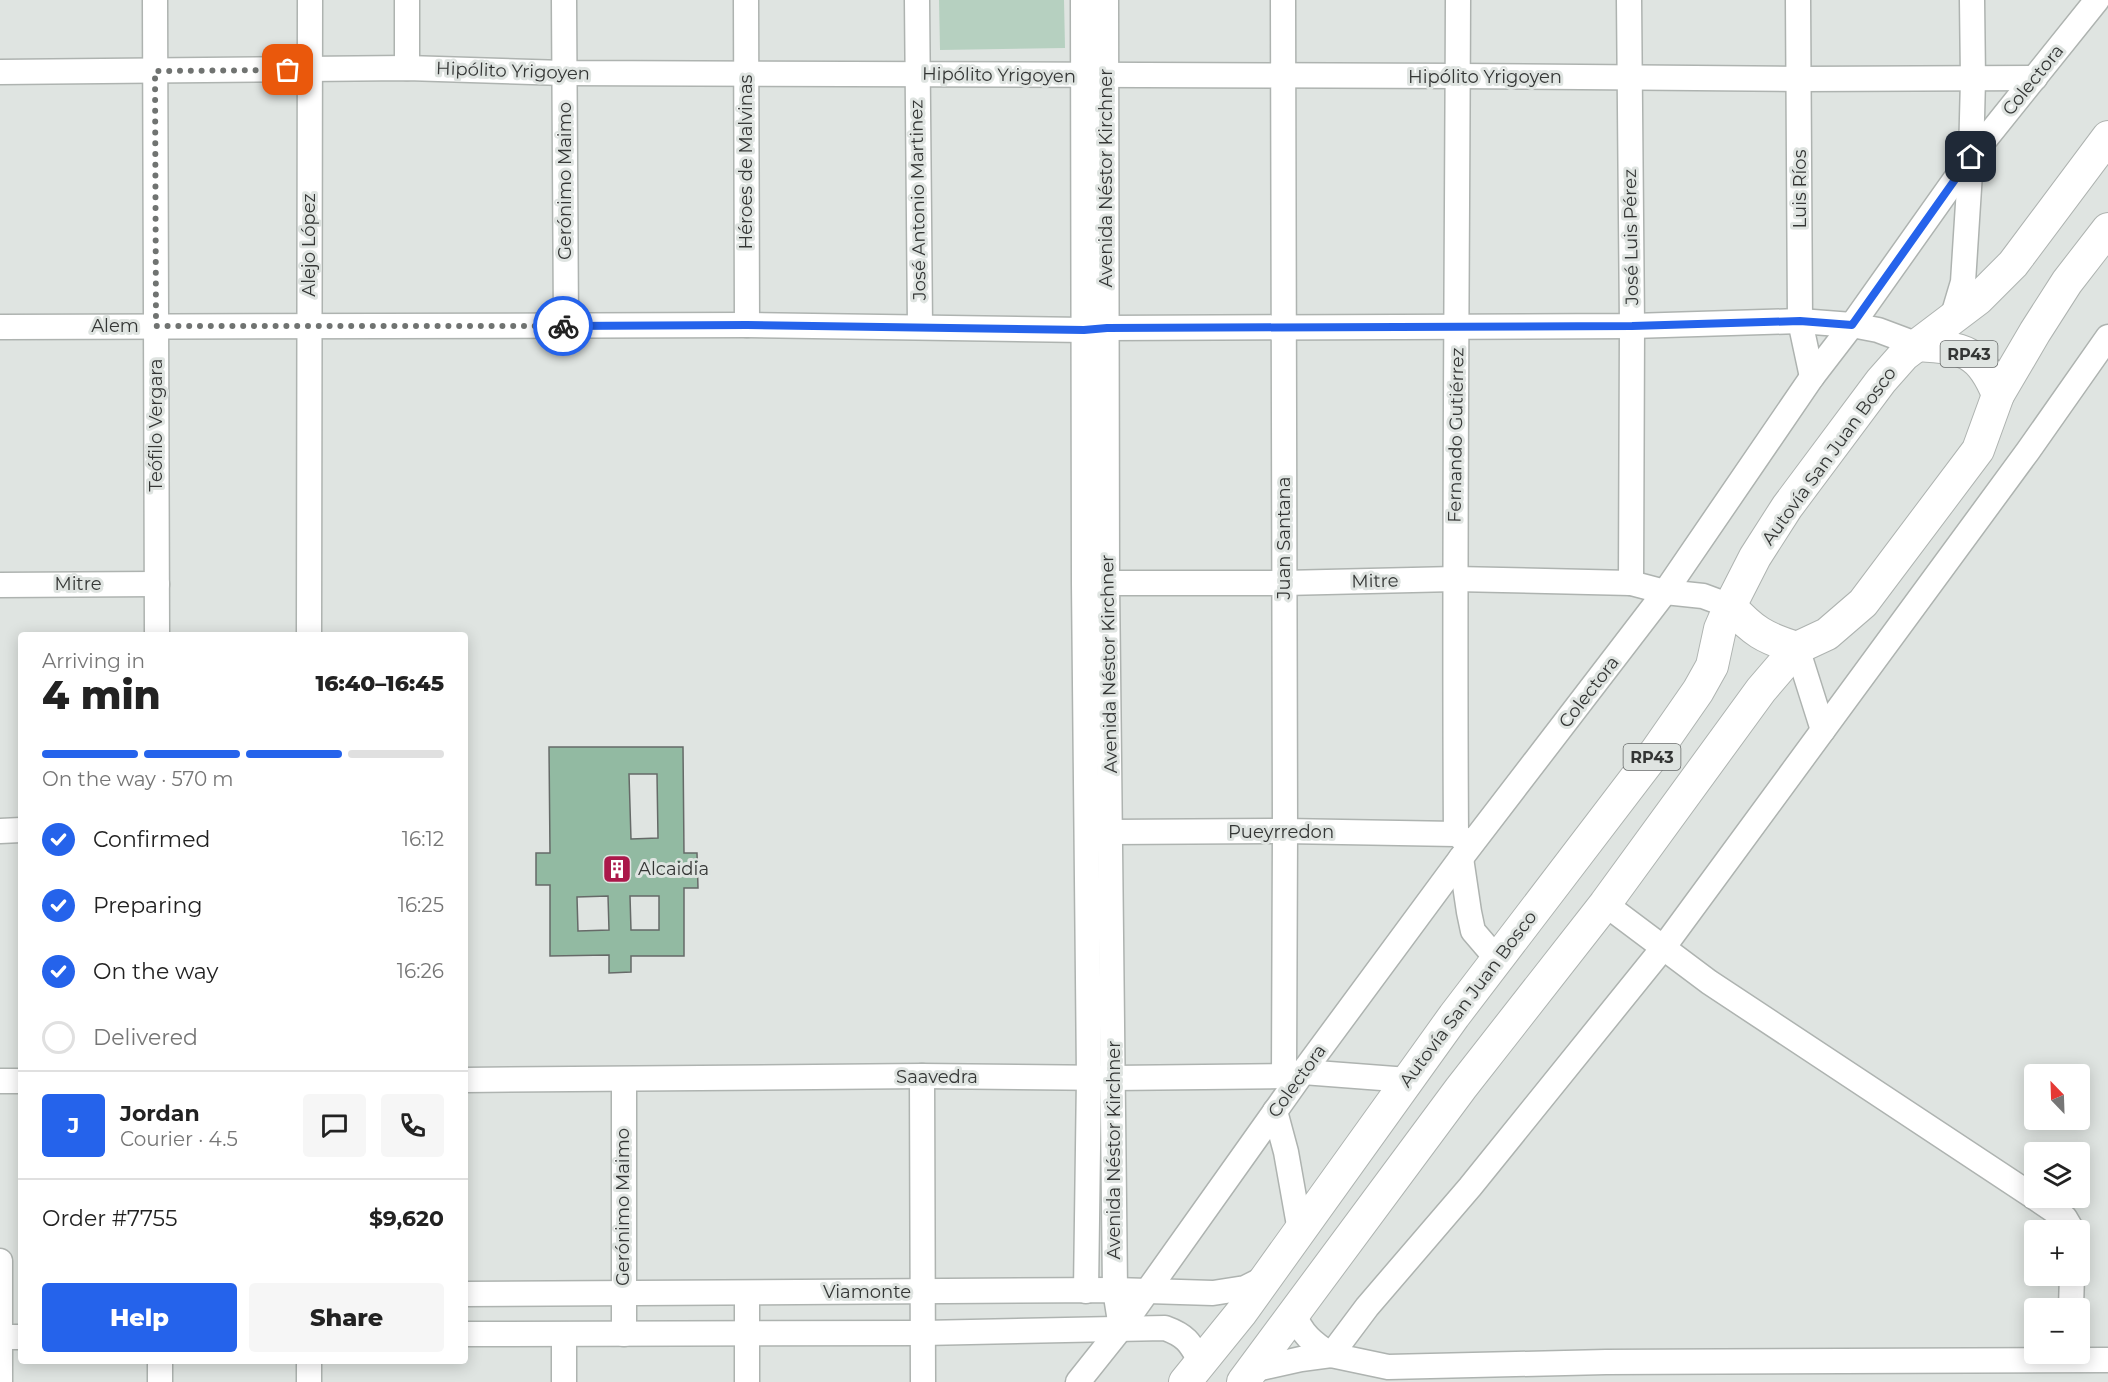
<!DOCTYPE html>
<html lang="en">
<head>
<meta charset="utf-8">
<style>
	body { margin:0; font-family:Montserrat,sans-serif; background:#f6f6f6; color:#222; height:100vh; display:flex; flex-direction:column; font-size:22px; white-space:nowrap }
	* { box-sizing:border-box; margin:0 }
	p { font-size:20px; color:#767676 }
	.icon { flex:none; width:33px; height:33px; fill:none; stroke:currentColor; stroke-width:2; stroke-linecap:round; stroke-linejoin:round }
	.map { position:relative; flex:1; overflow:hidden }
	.sheet { position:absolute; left:18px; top:632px; width:450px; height:732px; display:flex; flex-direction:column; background:#fff; border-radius:6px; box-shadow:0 3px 15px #0003 }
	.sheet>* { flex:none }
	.needle { width:39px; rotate:337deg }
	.tools { position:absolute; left:2024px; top:1064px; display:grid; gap:12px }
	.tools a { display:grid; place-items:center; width:66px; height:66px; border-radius:6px; background:#fff; box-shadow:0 3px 15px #0003; font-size:30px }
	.pin { position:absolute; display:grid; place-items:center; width:51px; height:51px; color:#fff; margin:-26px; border-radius:12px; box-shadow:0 3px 9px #0006 }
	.courier { position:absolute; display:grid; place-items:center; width:60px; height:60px; margin:-30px; border:4px solid #2563eb; border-radius:50%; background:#fff; color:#222; box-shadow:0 2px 8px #0007 }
	.overview em { font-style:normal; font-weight:800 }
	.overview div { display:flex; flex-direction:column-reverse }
	.overview { display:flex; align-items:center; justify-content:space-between; height:102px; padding:0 24px }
	h1 { font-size:39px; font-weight:800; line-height:45px }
	.bar { display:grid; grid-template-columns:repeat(4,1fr); gap:9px 6px; align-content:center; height:72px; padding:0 24px }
	.bar i { height:8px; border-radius:4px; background:#e0e0e0 }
	.bar .selected { background:#2563eb }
	.bar p { grid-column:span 4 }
	.line { display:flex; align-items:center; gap:15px; padding:0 24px; border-top:2px solid #e0e0e0 }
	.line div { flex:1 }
	.round { display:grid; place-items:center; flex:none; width:63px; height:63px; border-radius:6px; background:#f6f6f6 }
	ol { padding:0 24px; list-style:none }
	li { display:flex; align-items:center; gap:18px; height:66px }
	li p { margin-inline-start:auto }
	li .icon { padding:6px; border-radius:50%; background:#2563eb; color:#fff; stroke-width:4 }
	li:last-child { color:#767676 }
	li i { width:33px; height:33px; border:3px solid #e0e0e0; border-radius:50% }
	.button { display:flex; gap:12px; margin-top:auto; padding:12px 24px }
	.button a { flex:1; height:69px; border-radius:6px; background:#2563eb; color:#fff; font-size:24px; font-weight:800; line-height:69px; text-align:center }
	.button a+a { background:#f6f6f6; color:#222 }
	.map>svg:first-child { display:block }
	.green { fill:#b6d0c0 }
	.building { fill:#92baa2; stroke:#666a68; stroke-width:1.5; fill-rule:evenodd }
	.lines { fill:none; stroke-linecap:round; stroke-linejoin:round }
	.minor-casing { stroke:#aeb3b0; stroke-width:27 }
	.major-casing { stroke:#aeb3b0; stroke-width:34 }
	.minor { stroke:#fff; stroke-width:24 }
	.major { stroke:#fff; stroke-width:32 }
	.done { stroke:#707371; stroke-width:6; stroke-dasharray:0 10.8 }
	.route { stroke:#2563eb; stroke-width:8 }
	.labels { text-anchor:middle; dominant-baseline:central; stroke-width:6; stroke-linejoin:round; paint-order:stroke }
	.shield { fill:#dfe4e1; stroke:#676a69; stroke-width:1.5 }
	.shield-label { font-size:16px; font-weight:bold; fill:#343635 }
	.street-label { font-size:18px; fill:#343635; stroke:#dfe4e1 }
	.poi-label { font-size:18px; fill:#343635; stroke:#dfe4e1; text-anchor:start }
</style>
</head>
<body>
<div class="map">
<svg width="2108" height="1382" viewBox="0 0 2108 1382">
	<rect width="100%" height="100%" fill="#dfe4e1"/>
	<path class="green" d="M939 0H1064L1065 48 940 50Z"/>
	<path class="building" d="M549 747H683L684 853H697L698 888H684V956H631V972L609 973V955L550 956V885H536V853H550ZM629 774H657L658 838 631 839ZM608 896 609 930 578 931 577 897ZM630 896H659V930H631Z"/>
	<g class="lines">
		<g class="minor-casing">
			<g id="minor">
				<path d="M155 0 157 634"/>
				<path d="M407 0V68"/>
				<path d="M564 0 566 326"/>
				<path d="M746 0 747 325"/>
				<path d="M917 0 920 327"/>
				<path d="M1083 0 1084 584 1089 1077 1086 1291"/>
				<path d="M1106 0 1107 582 1115 1290 1121 1328"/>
				<path d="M1283 0 1285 831 1284 1076"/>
				<path d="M1629 0 1632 326 1631 583"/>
				<path d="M1798 0 1800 321 1812 377"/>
				<path d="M0 72 407 68 564 73 1458 76 1800 79 2035 78"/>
				<path d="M1952 319 1963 282 1971 157 1973 79 1972 0"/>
				<path d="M0 327 747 325 1084 330 1107 328 1632 326 1800 321 1852 325 1878 330 1918 345"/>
				<path d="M2108 337 2028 451 1663 948 1470 1187 1367 1307 1331 1355 1388 1367 1606 1362 2108 1360"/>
				<path d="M1093 583H1284L1455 579 1631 583 1665 592 1703 596 1730 606"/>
				<path d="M0 585 157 584"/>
				<path d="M309 634 310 0"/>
				<path d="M1797 648 1823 730"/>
				<path d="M0 831 21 830"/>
				<path d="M1096 834 1110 832 1285 831 1456 834 1469 843"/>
				<path d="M1456 834C1454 556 1457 278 1458 0"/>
				<path d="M1461 858 1469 912 1473 931 1497 959"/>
				<path d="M1605 904 1709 982 2034 1197"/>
				<path d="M922 1076 923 1382"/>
				<path d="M465 1080 922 1076 1113 1078 1284 1076 1303 1072 1408 1080"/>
				<path d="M0 1081H21"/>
				<path d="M1275 1111 1286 1152 1300 1231"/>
				<path d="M2034 1197 2065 1218 2072 1230"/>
				<path d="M0 1261V1382"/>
				<path d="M747 1293V1382"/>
				<path d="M465 1294 1115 1290 1213 1293 1245 1288 1267 1277"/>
				<path d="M2071 1308 2072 1275"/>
				<path d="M465 1334 923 1333 1165 1328C1187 1336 1190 1343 1201 1362"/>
				<path d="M624 1334V1080"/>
				<path d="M564 1335V1382"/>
				<path d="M0 1337H21"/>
				<path d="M160 1360V1382"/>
				<path d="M309 1360V1382"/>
				<path d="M1252 1370 1301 1359 1331 1355C1313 1343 1301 1334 1294 1313"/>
				<path d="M1078 1382 1121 1328 1303 1072 1461 858 1665 592 1812 377 1852 325 1971 157 2097 0"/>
			</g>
		</g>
		<g class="major-casing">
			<g id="major">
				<path d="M1918 345C1963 348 1980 350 1998 395"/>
				<path d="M1730 606C1753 631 1764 638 1797 648"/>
				<path d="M1185 1382 1241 1313 1454 1016 1657 750 1698 691 1712 666 1720 629 1730 606 1755 557 1787 507 1881 381 1904 355 1978 299 2013 264 2108 137"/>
				<path d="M1243 1382 1461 1088 1605 904 1761 690 1797 648 1827 634 1863 603 1978 450 1998 395 2035 332 2067 282 2108 229"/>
			</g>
		</g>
		<use href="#minor" class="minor"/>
		<use href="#major" class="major"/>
	</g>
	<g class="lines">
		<path class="done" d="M288 70 155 71 156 326H563"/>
		<path class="route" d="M563 326 747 325 1084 330 1107 328 1632 326 1800 321 1852 325 1971 157"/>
	</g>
	<defs>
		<g id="building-square" transform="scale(1.5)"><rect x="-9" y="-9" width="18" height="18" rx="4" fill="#ab184a" stroke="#dfe4e1"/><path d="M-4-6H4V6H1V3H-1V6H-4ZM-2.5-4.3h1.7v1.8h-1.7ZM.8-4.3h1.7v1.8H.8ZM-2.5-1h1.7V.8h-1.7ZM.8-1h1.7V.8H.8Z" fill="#fff"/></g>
	</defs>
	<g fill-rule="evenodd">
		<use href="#building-square" x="617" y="869"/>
	</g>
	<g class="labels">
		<g class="shield">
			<rect x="1940.5" y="341" width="57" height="26" rx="4.5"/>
			<rect x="1623.5" y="744" width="57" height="26" rx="4.5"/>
		</g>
		<g class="shield-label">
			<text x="1969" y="354">RP43</text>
			<text x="1652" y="757">RP43</text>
		</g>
		<g class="street-label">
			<text transform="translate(513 71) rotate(2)">Hipólito Yrigoyen</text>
			<text transform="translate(999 75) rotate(1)">Hipólito Yrigoyen</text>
			<text x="1485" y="77">Hipólito Yrigoyen</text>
			<text transform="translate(2033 80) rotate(-51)">Colectora</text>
			<text transform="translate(746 162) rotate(-90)">Héroes de Malvinas</text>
			<text transform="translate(1106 178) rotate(-90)">Avenida Néstor Kirchner</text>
			<text transform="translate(565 181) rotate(-90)">Gerónimo Maimo</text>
			<text transform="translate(1800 189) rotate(-90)">Luis Ríos</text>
			<text transform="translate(918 200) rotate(-91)">José Antonio Martinez</text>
			<text transform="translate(1631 237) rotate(-91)">José Luis Pérez</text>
			<text transform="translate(309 245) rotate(-90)">Alejo López</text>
			<text x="115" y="326">Alem</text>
			<text transform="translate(156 425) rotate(-90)">Teófilo Vergara</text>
			<text transform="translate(1456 435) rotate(-89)">Fernando Gutiérrez</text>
			<text transform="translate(1829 456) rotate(-54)">Autovía San Juan Bosco</text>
			<text transform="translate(1284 538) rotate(-90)">Juan Santana</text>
			<text transform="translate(1375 581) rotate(-1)">Mitre</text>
			<text x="78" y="584">Mitre</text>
			<text transform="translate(1109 664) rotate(-91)">Avenida Néstor Kirchner</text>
			<text transform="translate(1589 692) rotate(-52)">Colectora</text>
			<text x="1281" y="832">Pueyrredon</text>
			<text transform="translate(1468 999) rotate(-53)">Autovía San Juan Bosco</text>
			<text x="937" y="1077">Saavedra</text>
			<text transform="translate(1297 1081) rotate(-54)">Colectora</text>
			<text transform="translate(1114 1150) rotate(-90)">Avenida Néstor Kirchner</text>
			<text transform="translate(623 1207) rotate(-90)">Gerónimo Maimo</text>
			<text x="867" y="1292">Viamonte</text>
		</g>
		<g class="poi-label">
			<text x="638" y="869">Alcaidia</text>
		</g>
	</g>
</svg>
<div class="tools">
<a><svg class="needle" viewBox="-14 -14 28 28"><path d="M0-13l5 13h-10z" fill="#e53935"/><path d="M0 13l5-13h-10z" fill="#767676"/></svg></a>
<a><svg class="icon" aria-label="layers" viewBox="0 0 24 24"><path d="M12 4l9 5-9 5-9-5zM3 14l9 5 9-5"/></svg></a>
<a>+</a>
<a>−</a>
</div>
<div class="pin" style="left:288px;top:70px;background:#ea580c"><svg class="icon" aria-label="bag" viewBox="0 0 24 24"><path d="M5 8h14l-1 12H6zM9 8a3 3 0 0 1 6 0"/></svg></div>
<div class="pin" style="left:1971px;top:157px;background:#1f2937"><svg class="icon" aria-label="home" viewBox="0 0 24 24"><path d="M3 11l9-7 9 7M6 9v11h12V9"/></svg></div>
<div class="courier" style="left:563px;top:326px"><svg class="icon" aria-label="bike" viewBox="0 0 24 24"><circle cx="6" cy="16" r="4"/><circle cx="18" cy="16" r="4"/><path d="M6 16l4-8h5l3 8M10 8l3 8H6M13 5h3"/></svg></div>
<section class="sheet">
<div class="overview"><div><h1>4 min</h1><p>Arriving in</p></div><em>16:40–16:45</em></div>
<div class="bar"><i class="selected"></i><i class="selected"></i><i class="selected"></i><i></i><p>On the way · 570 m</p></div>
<ol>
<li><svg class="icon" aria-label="check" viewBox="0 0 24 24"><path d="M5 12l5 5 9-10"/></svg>Confirmed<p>16:12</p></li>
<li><svg class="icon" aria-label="check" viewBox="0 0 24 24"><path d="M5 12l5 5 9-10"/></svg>Preparing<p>16:25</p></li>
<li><svg class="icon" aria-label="check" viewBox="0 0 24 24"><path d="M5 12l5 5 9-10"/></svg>On the way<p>16:26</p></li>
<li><i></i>Delivered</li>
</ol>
<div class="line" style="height:108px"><b class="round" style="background:#2563eb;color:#fff">J</b><div><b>Jordan</b><p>Courier · 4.5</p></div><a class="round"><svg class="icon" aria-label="chat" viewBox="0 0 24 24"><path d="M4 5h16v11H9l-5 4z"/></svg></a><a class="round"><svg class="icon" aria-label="phone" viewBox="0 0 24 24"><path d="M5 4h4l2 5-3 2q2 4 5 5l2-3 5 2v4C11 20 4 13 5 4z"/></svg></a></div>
<div class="line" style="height:78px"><div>Order #7755</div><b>$9,620</b></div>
<div class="button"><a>Help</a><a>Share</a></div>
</section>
</div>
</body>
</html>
